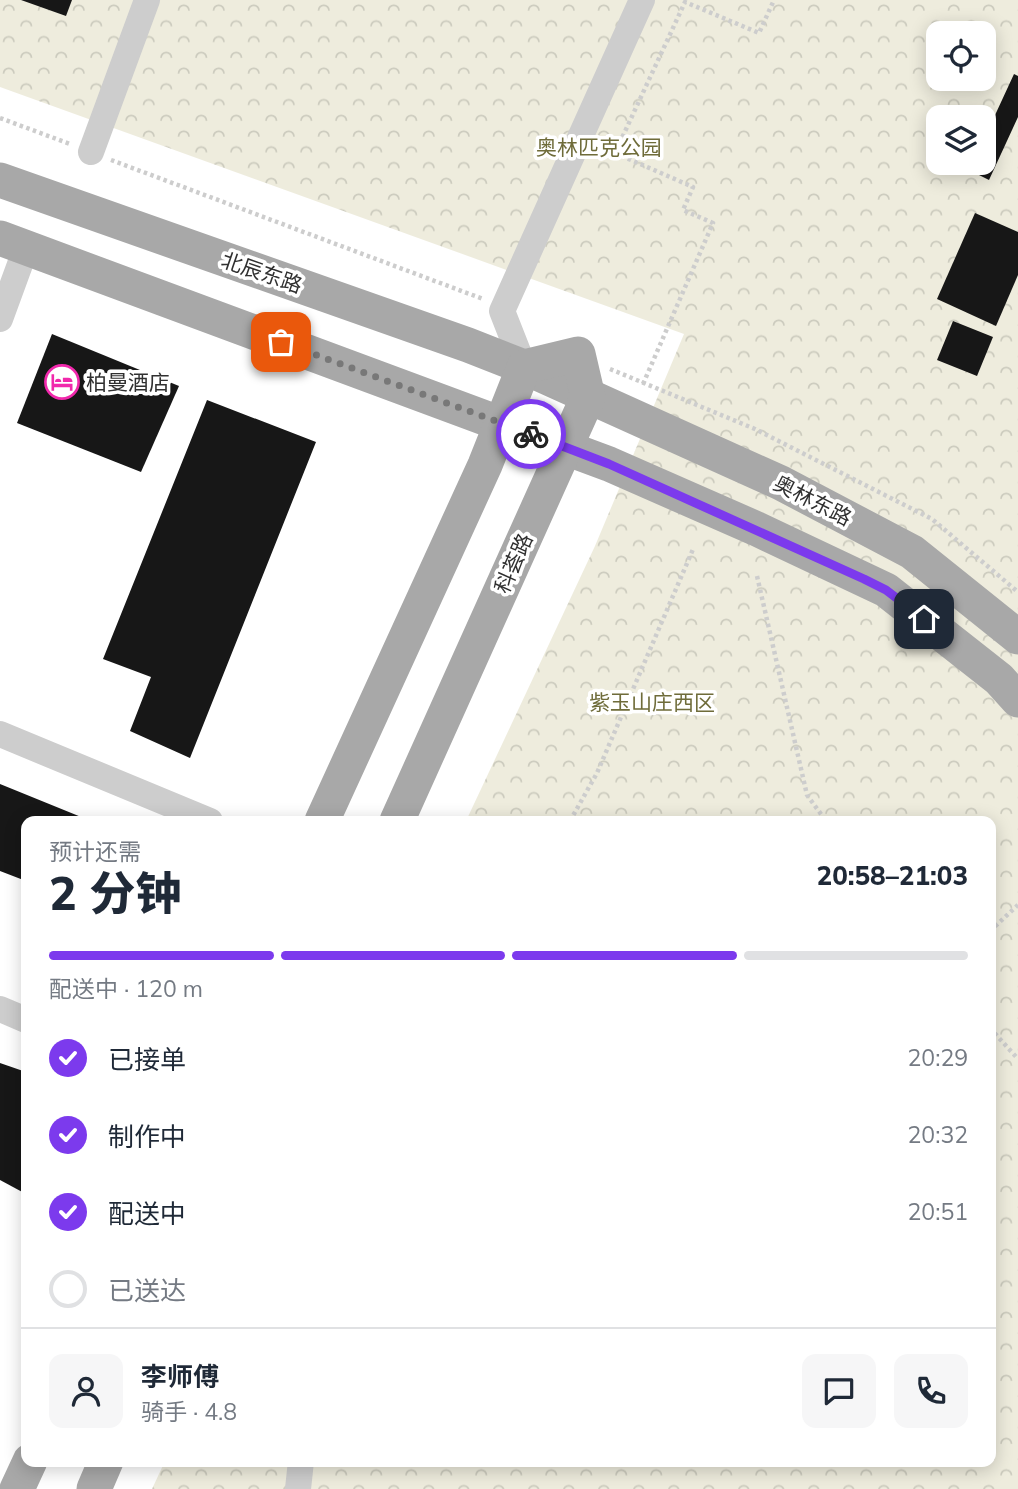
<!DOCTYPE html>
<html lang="zh">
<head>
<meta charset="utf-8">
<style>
	body { margin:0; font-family:Mulish,"Noto Sans SC",sans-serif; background:#f6f6f7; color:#1f2937; height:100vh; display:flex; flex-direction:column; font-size:26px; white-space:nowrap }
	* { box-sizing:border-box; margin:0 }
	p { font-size:23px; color:#747a83 }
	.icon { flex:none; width:38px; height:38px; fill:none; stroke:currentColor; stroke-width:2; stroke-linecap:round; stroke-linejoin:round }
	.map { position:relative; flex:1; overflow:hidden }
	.details { position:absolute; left:21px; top:816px; width:975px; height:651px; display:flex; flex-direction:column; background:#fff; border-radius:14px; box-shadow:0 4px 18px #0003 }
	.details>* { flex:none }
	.controls { position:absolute; left:926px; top:21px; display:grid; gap:14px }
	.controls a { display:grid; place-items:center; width:70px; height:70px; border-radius:14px; background:#fff; box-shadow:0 4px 18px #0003; font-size:35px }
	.pin { position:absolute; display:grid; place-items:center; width:60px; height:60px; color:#fff; margin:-30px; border-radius:14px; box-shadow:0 4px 10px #0006 }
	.courier { position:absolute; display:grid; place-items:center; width:70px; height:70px; margin:-35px; border:5px solid #7c3aed; border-radius:50%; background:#fff; color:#222; box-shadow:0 2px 9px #0007 }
	.headline em { font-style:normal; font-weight:800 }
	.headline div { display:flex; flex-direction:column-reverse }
	.headline { display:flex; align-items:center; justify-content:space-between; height:119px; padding:0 28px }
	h1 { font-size:46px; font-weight:800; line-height:52px }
	.bar { display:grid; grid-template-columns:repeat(4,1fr); gap:10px 7px; align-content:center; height:84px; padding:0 28px }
	.bar i { height:9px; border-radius:5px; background:#e0e1e3 }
	.bar .current { background:#7c3aed }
	.bar p { grid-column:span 4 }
	.line { display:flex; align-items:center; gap:18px; padding:0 28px; border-top:2px solid #e0e1e3 }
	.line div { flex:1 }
	.round { display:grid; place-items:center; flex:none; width:74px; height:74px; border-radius:14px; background:#f6f6f7 }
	ol { padding:0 28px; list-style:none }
	li { display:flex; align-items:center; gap:21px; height:77px }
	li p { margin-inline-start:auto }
	li .icon { padding:7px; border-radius:50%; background:#7c3aed; color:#fff; stroke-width:4 }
	li:last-child { color:#747a83 }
	li i { width:38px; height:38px; border:4px solid #e0e1e3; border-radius:50% }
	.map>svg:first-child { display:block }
	.park { fill:url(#park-crowns); fill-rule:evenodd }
	.building { fill:#171717 }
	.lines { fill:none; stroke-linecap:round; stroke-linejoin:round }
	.path { stroke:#cdcdcd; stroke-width:4.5; stroke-dasharray:3.5 3.5; stroke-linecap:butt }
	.minor { stroke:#cdcdcd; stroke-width:26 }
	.major { stroke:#a8a8a8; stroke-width:35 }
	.done { stroke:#787878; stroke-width:7; stroke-dasharray:0 12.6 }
	.route { stroke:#7c3aed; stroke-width:9 }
	.labels { text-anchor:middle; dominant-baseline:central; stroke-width:7; stroke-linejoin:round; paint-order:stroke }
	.park-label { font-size:21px; fill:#6f6c3a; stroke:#fff }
	.street-label { font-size:21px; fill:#303030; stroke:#fff }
	.poi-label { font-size:21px; fill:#303030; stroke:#fff; text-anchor:start }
</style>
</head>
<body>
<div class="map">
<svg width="1018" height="1489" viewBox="0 0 1018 1489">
	<defs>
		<pattern id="park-crowns" width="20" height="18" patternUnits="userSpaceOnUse" patternTransform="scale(1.75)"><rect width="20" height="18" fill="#eeecdd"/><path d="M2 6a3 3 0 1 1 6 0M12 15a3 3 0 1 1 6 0" fill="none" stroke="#cccbbe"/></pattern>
	</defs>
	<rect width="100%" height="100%" fill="#fff"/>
	<path class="park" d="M0 0H1018V1489H152L165 1461H990V821H466L595 546 684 334 0 87ZM938 33H984V79H938ZM938 117H984V163H938Z"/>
	<g class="building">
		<path d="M21 0H72L66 16Z"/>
		<path d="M1014 74 1018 76V117L989 180 969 170 972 163H984V139Z"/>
		<path d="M975 213 1018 232V275L996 326 937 299Z"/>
		<path d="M953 321 993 337 977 376 937 360Z"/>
		<path d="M52 334 179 386 141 472 17 423Z"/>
		<path d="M207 400 316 442 190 758 130 731 151 677 103 659Z"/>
		<path d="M0 784 91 821H26V881L0 871Z"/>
		<path d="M0 1063 26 1072V1194L0 1180Z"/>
	</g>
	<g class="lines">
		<g class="path">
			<path d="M0 118 70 144"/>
			<path d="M111 160 483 299"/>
			<path d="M610 369 755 429 932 519 1018 592"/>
			<path d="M643 384 713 223 683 210 693 187 615 153 685 2 759 33 774 0"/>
			<path d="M757 576 807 795 826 821"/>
			<path d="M570 821 597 773 694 547"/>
			<path d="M990 931 1018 905"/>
			<path d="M990 1028 1018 1059"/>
		</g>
		<g class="minor">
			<path d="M91 152 147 0"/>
			<path d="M0 319 26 248"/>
			<path d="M524 367 502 311 642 0"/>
			<path d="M0 734 210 821"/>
			<path d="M0 1009 26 1020"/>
			<path d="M298 1489 301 1461"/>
		</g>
		<g class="major">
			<path d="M0 180 468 345 524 367 781 483 912 552 1018 637"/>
			<path d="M0 238 609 464 757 529 886 590 999 679 1018 700"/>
			<path d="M322 821 485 465 524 367 578 354 588 397 397 821"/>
			<path d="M17 1489 30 1461"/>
			<path d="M94 1489 106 1461"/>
		</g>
	</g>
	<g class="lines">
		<path class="done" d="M281 342 531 434"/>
		<path class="route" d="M531 434 609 464 864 579 886 590 924 619"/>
	</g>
	<defs>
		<g id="hotel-ring" transform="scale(1.75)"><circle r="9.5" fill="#fff" stroke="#f128ac" stroke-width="1.5"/><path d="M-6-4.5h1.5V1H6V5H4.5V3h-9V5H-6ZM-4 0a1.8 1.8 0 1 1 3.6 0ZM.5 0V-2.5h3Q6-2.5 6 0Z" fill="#f128ac"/></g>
	</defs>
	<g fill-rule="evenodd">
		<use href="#hotel-ring" x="62" y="382"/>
	</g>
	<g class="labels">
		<g class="park-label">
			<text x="599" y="147">奥林匹克公园</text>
			<text x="652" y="702">紫玉山庄西区</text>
		</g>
		<g class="street-label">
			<text transform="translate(262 272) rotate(19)">北辰东路</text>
			<text transform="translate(813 500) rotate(27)">奥林东路</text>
			<text transform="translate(513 563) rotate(-66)">科荟路</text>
		</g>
		<g class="poi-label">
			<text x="86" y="382">柏曼酒店</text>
		</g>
	</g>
</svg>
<div class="controls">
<a><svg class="icon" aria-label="locate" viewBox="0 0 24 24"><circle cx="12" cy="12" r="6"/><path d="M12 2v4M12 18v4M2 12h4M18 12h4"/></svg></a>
<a><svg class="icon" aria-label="layers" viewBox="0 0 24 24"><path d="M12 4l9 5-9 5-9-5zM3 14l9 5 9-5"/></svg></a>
</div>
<div class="pin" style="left:281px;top:342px;background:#ea580c"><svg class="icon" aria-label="bag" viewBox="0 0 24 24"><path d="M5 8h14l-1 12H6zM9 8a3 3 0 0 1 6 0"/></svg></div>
<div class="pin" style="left:924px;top:619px;background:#1f2937"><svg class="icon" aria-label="home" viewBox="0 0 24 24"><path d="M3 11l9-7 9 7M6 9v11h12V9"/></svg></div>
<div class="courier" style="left:531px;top:434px"><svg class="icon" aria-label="bike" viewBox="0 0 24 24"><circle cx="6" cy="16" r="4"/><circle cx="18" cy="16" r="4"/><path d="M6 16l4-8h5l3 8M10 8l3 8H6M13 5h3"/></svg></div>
<section class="details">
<div class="headline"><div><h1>2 分钟</h1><p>预计还需</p></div><em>20:58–21:03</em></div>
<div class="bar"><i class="current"></i><i class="current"></i><i class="current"></i><i></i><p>配送中 · 120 m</p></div>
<ol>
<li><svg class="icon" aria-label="check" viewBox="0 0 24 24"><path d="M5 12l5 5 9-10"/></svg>已接单<p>20:29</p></li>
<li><svg class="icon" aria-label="check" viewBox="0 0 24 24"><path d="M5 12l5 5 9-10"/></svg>制作中<p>20:32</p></li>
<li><svg class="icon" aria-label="check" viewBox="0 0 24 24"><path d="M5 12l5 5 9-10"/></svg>配送中<p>20:51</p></li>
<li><i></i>已送达</li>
</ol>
<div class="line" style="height:126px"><a class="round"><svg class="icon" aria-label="person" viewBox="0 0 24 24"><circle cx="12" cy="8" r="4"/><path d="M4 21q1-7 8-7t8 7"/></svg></a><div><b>李师傅</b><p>骑手 · 4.8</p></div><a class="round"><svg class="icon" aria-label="chat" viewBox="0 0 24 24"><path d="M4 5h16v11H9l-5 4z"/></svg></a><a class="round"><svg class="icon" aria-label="phone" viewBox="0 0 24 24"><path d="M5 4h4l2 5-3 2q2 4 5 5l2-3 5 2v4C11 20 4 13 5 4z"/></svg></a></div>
</section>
</div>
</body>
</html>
